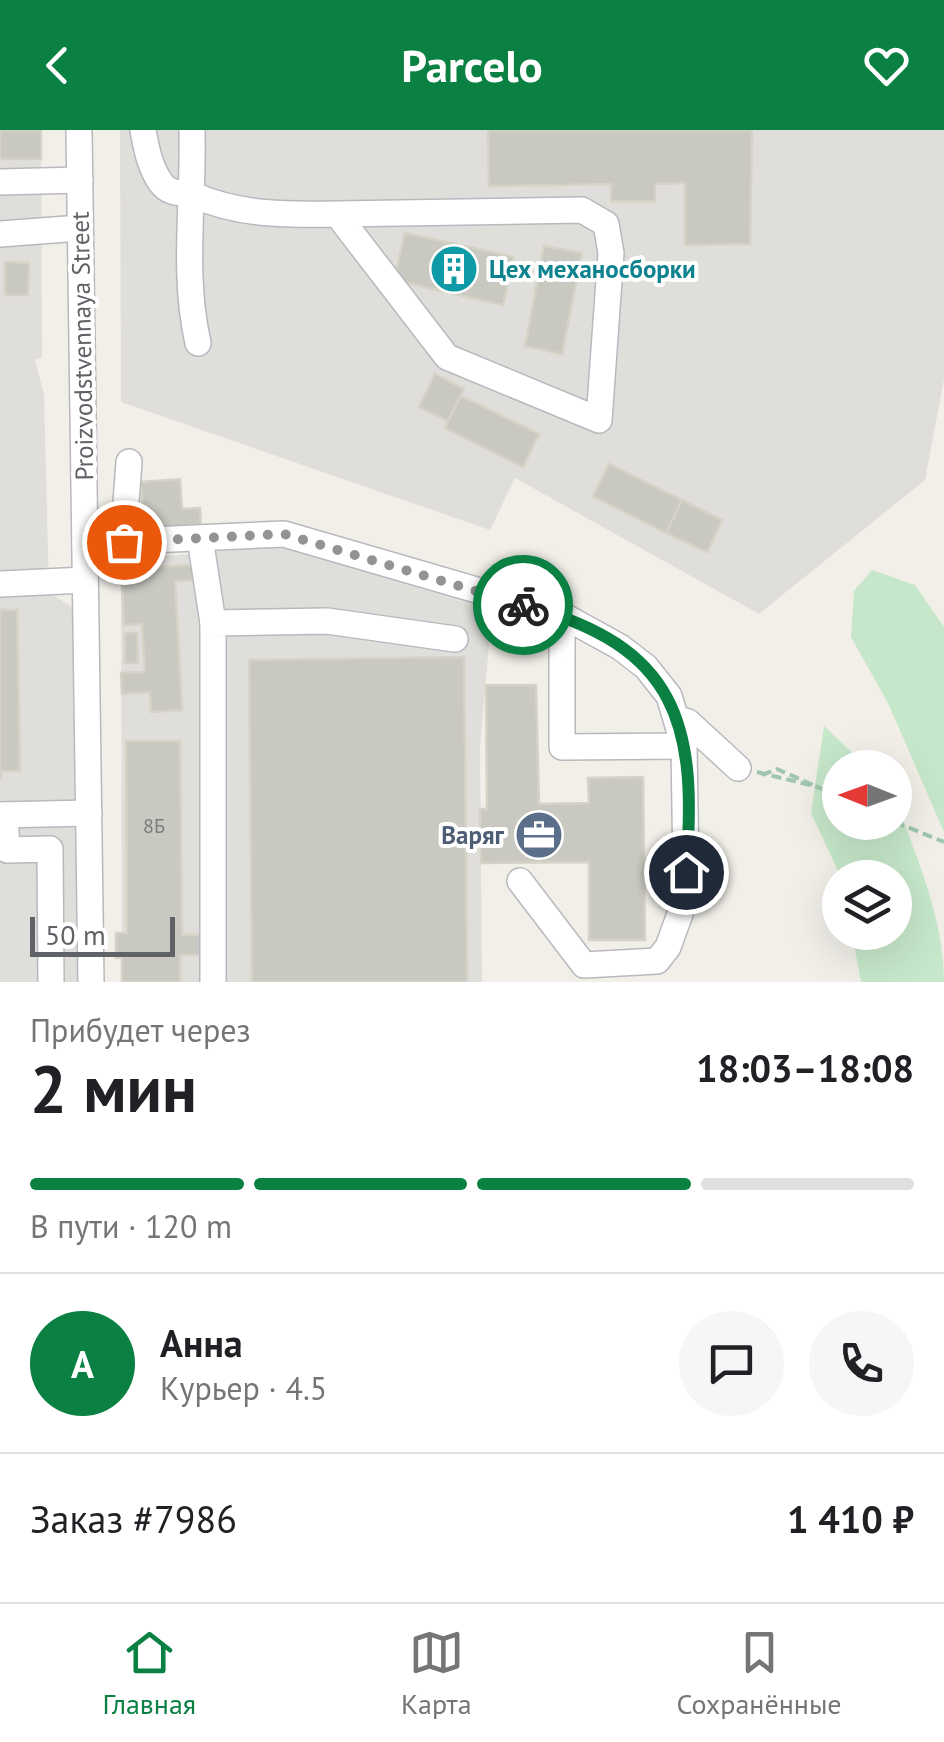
<!DOCTYPE html>
<html lang="ru">
<head>
<meta charset="utf-8">
<style>
	body { margin:0; font-family:"PT Sans",sans-serif; background:#f6f6f6; color:#202124; height:100vh; display:flex; flex-direction:column; font-size:38px; white-space:nowrap }
	* { box-sizing:border-box; margin:0 }
	p { font-size:32px; color:#757577 }
	.icon { flex:none; width:55px; height:55px; fill:none; stroke:currentColor; stroke-width:2; stroke-linecap:round; stroke-linejoin:round }
	.map { position:relative; height:852px; overflow:hidden }
	.details { display:flex; flex-direction:column; background:#fff; flex:1 }
	.details>* { flex:none }
	.needle { width:65px; rotate:271deg }
	.controls { position:absolute; left:822px; top:620px; display:grid; gap:20px }
	.controls a { display:grid; place-items:center; width:90px; height:90px; border-radius:50%; background:#fff; box-shadow:0 10px 40px #0002; font-size:50px }
	.scale { position:absolute; left:30px; bottom:25px; width:145px; box-sizing:border-box; padding-left:10px; border:5px solid #5f6267; border-top:0; font-size:28px; line-height:35px; white-space:nowrap; color:#5f6267; -webkit-text-stroke:8px #fff; paint-order:stroke }
	.pin { position:absolute; display:grid; place-items:center; width:85px; height:85px; color:#fff; margin:-42px; border:5px solid #fff; border-radius:50%; box-shadow:0 2px 10px #0007 }
	.courier { position:absolute; display:grid; place-items:center; width:100px; height:100px; margin:-50px; border:8px solid #0b8043; border-radius:50%; background:#fff; color:#222; box-shadow:0 2px 12px #0007 }
	.head em { font-style:normal; font-weight:700 }
	.head div { display:flex; flex-direction:column-reverse }
	.head { display:flex; align-items:center; justify-content:space-between; height:170px; padding:0 30px }
	h1 { font-size:65px; font-weight:700; line-height:75px }
	.bar { display:grid; grid-template-columns:repeat(4,1fr); gap:15px 10px; align-content:center; height:120px; padding:0 30px }
	.bar i { height:12px; border-radius:8px; background:#e0e0e0 }
	.bar .current { background:#0b8043 }
	.bar p { grid-column:span 4 }
	.line { display:flex; align-items:center; gap:25px; padding:0 30px; border-top:2px solid #e0e0e0 }
	.line div { flex:1 }
	.round { display:grid; place-items:center; flex:none; width:105px; height:105px; border-radius:52px; background:#f6f6f6 }
	header { display:flex; justify-content:space-between; align-items:center; height:130px; padding:0 30px; background:#0b8043; color:#fff; font-size:45px; font-weight:700 }
	.tab-bar { display:flex; justify-content:space-around; align-items:center; height:140px; border-top:2px solid #e0e0e0; background:#fff; font-size:28px; color:#757577 }
	.tab-bar a { display:grid; justify-items:center; gap:5px }
	.tab-bar .current { color:#0b8043 }
	.map>svg:first-child { display:block }
	.industrial { fill:#e0deda }
	.green { fill:#c6e7c9 }
	.building { fill:#c9c9c2; stroke:#d5d2c6; stroke-width:2.5 }
	.lines { fill:none; stroke-linecap:round; stroke-linejoin:round }
	.minor-casing { stroke:#b8b9be; stroke-width:28 }
	.path { stroke:#a0c7ae; stroke-width:4; stroke-dasharray:10 5; stroke-linecap:butt }
	.minor { stroke:#fff; stroke-width:25 }
	.done { stroke:#929394; stroke-width:10; stroke-dasharray:0 18 }
	.route { stroke:#0b8043; stroke-width:12 }
	.labels { text-anchor:middle; dominant-baseline:central; stroke-width:8; stroke-linejoin:round; paint-order:stroke }
	.number-label { font-size:20px; fill:#7a7c7e }
	.culture-label { font-size:25px; font-weight:bold; fill:#0d838f; stroke:#fff; text-anchor:start }
	.street-label { font-size:25px; fill:#5f6267; stroke:#fff }
	.service-label { font-size:25px; font-weight:bold; fill:#4e5e75; stroke:#fff; text-anchor:end }
</style>
</head>
<body>
<header><svg class="icon" aria-label="back" viewBox="0 0 24 24"><path d="M15 5l-7 7 7 7"/></svg>Parcelo<svg class="icon" aria-label="heart" viewBox="0 0 24 24"><path d="M12 20l-8-8c-3-5 5-10 8-4 3-6 11-1 8 4z"/></svg></header>
<div class="map">
<svg width="944" height="852" viewBox="0 0 944 852">
	<rect width="100%" height="100%" fill="#f1efe8"/>
	<g class="industrial">
		<path d="M0 0H41L42 227 35 230 44 265 49 462 76 480 78 852H0Z"/>
		<path d="M120 0H944V249L925 350 759 484 515 348 490 400 121 272Z"/>
		<path d="M277 416 492 480 480 617 482 852H122L121 430Z"/>
	</g>
	<g class="green">
		<path d="M872 440 915 455 944 497V702L888 573 851 507 854 461Z"/>
		<path d="M824 596 867 637 840 638V692H895V667C916 728 944 787 944 852H861L852 803 895 802V748L841 747 811 683Z"/>
	</g>
	<g class="building">
		<rect x="0" y="0" width="41" height="29"/>
		<path d="M488 0H752L750 114 685 115V53L655 54V71H611V54L489 56Z"/>
		<path d="M405 103 514 127 503 175 394 150Z"/>
		<path d="M544 116 582 123 562 224 525 216Z"/>
		<path d="M5 132 29 133 28 165H5Z"/>
		<path d="M435 244 464 259 448 291 419 277Z"/>
		<path d="M461 266 539 304 523 337 445 298Z"/>
		<path d="M609 334 682 370 666 403 593 366Z"/>
		<path d="M180 349 182 379 200 378 201 397 144 400 141 352Z"/>
		<path d="M682 370 722 390 707 422 666 403Z"/>
		<path d="M192 435 193 450 175 451 182 580 151 582 150 562 122 564 121 543 145 542 142 494 124 495 121 439Z"/>
		<path d="M0 480H17L20 641H1L0 650Z"/>
		<path d="M125 503H137L138 533H125Z"/>
		<path d="M464 527 467 852H252L249 530Z"/>
		<path d="M486 555H536L539 674 589 673 588 648 643 647 645 810H589V732L481 733 480 679H487Z"/>
		<path d="M126 611H180L182 805H200V825H180V852H122V828H116V803H127Z"/>
	</g>
	<g class="lines">
		<g class="minor-casing">
			<g id="minor">
				<path d="M79 0 91 852"/>
				<path d="M143 0C146 17 150 38 161 53 171 66 183 61 196 66 239 85 289 85 337 84L582 80 606 94 611 123 599 290 447 227 337 84"/>
				<path d="M192 0C194 72 182 143 198 213"/>
				<path d="M0 52 80 50"/>
				<path d="M0 104 80 98"/>
				<path d="M200 408 213 493"/>
				<path d="M123 412 129 332"/>
				<path d="M85 413 284 404 562 485 620 517 646 537 669 566 684 616 686 742 680 784 668 817 657 831 584 835 520 751"/>
				<path d="M0 454 85 450"/>
				<path d="M562 485V617L684 616"/>
				<path d="M678 589 688 592 738 638"/>
				<path d="M0 685 89 683"/>
				<path d="M5 685 7 720 50 719 51 852"/>
				<path d="M213 852V493L327 491 455 509"/>
			</g>
		</g>
		<g class="path">
			<path d="M757 642 818 657"/>
			<path d="M762 645 777 639 840 667"/>
			<path d="M895 692 944 712"/>
		</g>
		<use href="#minor" class="minor"/>
	</g>
	<g class="lines">
		<path class="done" d="M124 412 284 404 523 475"/>
		<path class="route" d="M523 475C679 516 698 595 686 742"/>
	</g>
	<defs>
		<g id="building-disc" transform="scale(2.5)"><circle r="9.5" fill="#0f9aa8" stroke="#fff"/><path d="M-4-6H4V6H1V3H-1V6H-4ZM-2.5-4.3h1.7v1.8h-1.7ZM.8-4.3h1.7v1.8H.8ZM-2.5-1h1.7V.8h-1.7ZM.8-1h1.7V.8H.8Z" fill="#fff"/></g>
		<g id="office-disc" transform="scale(2.5)"><circle r="9.5" fill="#5c6f8a" stroke="#fff"/><path d="M-6-3h4V-5.5h4V-3h4V5H-6ZM-1-4.5V-3h2v-1.5ZM-6 0V1H6V0Z" fill="#fff"/></g>
	</defs>
	<g fill-rule="evenodd">
		<use href="#building-disc" x="454" y="139"/>
		<use href="#office-disc" x="539" y="705"/>
	</g>
	<g class="labels">
		<g class="number-label">
			<text x="154" y="696">8Б</text>
		</g>
		<g class="culture-label">
			<text x="489" y="139">Цех механосборки</text>
		</g>
		<g class="street-label">
			<text transform="translate(82 216) rotate(-91)">Proizvodstvennaya Street</text>
		</g>
		<g class="service-label">
			<text x="504" y="705">Варяг</text>
		</g>
	</g>
</svg>
<div class="controls">
<a><svg class="needle" viewBox="-14 -14 28 28"><path d="M0-13l5 13h-10z" fill="#e53935"/><path d="M0 13l5-13h-10z" fill="#757577"/></svg></a>
<a><svg class="icon" aria-label="layers" viewBox="0 0 24 24"><path d="M12 4l9 5-9 5-9-5zM3 14l9 5 9-5"/></svg></a>
</div>
<div class="scale">50 m</div>
<div class="pin" style="left:124px;top:412px;background:#ea580c"><svg class="icon" aria-label="bag" viewBox="0 0 24 24"><path d="M5 8h14l-1 12H6zM9 8a3 3 0 0 1 6 0"/></svg></div>
<div class="pin" style="left:686px;top:742px;background:#1f2937"><svg class="icon" aria-label="home" viewBox="0 0 24 24"><path d="M3 11l9-7 9 7M6 9v11h12V9"/></svg></div>
<div class="courier" style="left:523px;top:475px"><svg class="icon" aria-label="bike" viewBox="0 0 24 24"><circle cx="6" cy="16" r="4"/><circle cx="18" cy="16" r="4"/><path d="M6 16l4-8h5l3 8M10 8l3 8H6M13 5h3"/></svg></div>
</div>
<section class="details">
<div class="head"><div><h1>2 мин</h1><p>Прибудет через</p></div><em>18:03–18:08</em></div>
<div class="bar"><i class="current"></i><i class="current"></i><i class="current"></i><i></i><p>В пути · 120 m</p></div>
<div class="line" style="height:180px"><b class="round" style="background:#0b8043;color:#fff">А</b><div><b>Анна</b><p>Курьер · 4.5</p></div><a class="round"><svg class="icon" aria-label="chat" viewBox="0 0 24 24"><path d="M4 5h16v11H9l-5 4z"/></svg></a><a class="round"><svg class="icon" aria-label="phone" viewBox="0 0 24 24"><path d="M5 4h4l2 5-3 2q2 4 5 5l2-3 5 2v4C11 20 4 13 5 4z"/></svg></a></div>
<div class="line" style="height:130px"><div>Заказ #7986</div><b>1 410 ₽</b></div>
</section>
<nav class="tab-bar">
<a class="current"><svg class="icon" aria-label="home" viewBox="0 0 24 24"><path d="M3 11l9-7 9 7M6 9v11h12V9"/></svg>Главная</a>
<a><svg class="icon" aria-label="map" viewBox="0 0 24 24"><path d="M3 6l6-2 6 2 6-2v14l-6 2-6-2-6 2zM9 4v14M15 6v14"/></svg>Карта</a>
<a><svg class="icon" aria-label="saved" viewBox="0 0 24 24"><path d="M7 4h10v16l-5-4-5 4z"/></svg>Сохранённые</a>
</nav>
</body>
</html>
